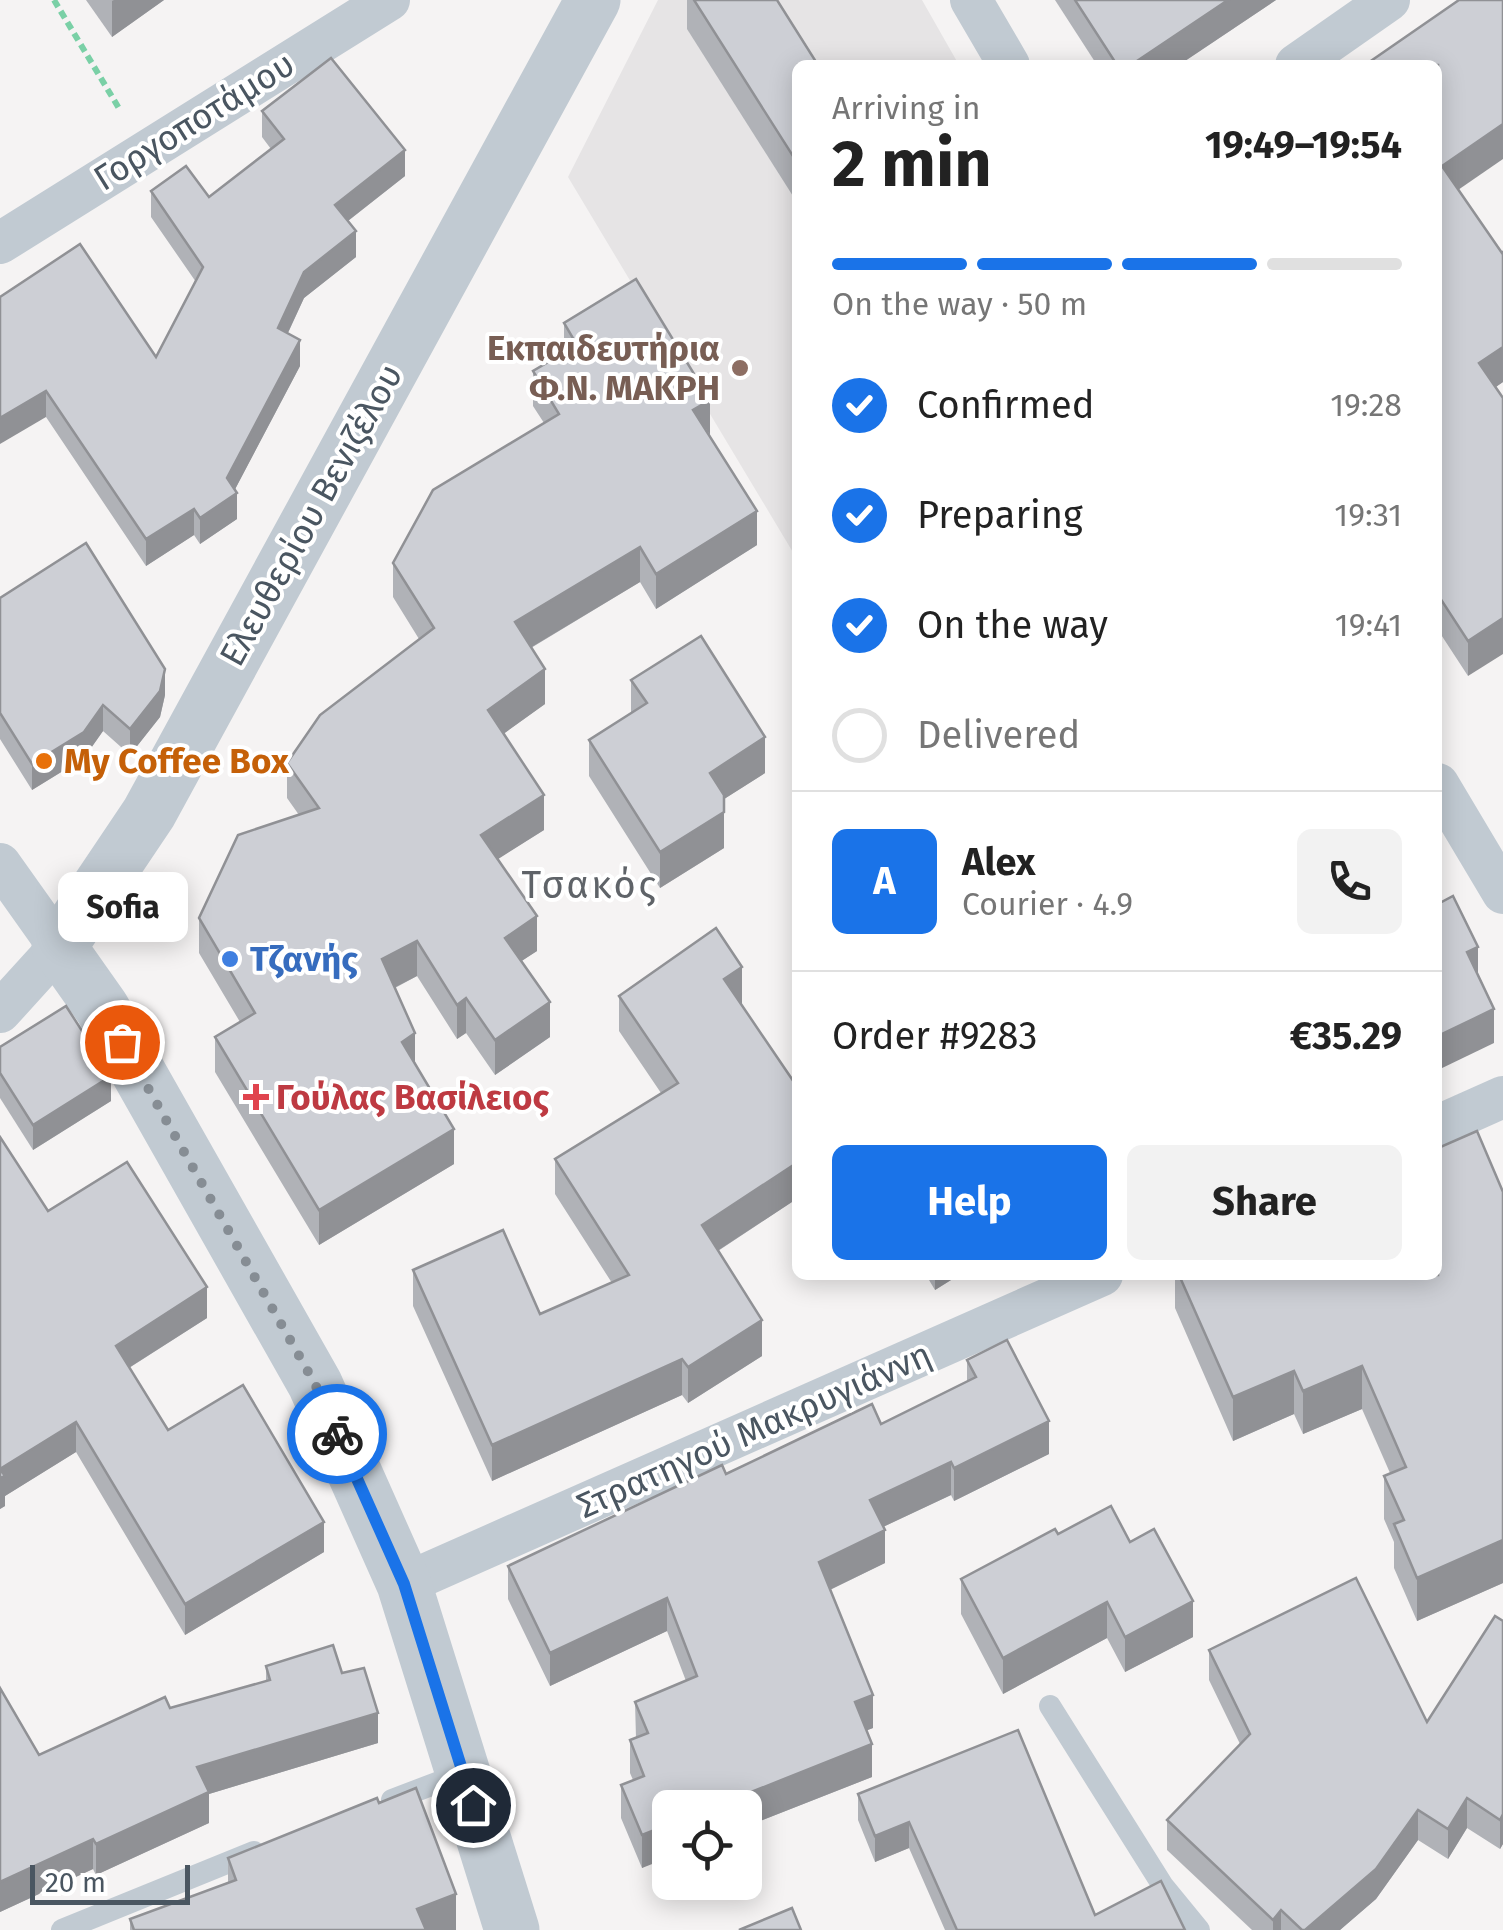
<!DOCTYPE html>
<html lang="en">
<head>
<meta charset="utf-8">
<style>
	body { margin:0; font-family:"Fira Sans",sans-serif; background:#f2f2f2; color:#222; height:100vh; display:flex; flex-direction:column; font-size:38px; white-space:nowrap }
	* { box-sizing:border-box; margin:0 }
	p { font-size:32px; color:#767676 }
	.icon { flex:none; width:55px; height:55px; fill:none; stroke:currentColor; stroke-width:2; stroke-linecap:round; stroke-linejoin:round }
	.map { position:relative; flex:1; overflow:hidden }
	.sheet { position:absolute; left:792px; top:60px; width:650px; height:1220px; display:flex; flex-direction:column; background:#fff; border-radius:15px; box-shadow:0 5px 25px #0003 }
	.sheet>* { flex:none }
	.controls { position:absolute; left:652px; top:1790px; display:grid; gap:20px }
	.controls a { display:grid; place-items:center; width:110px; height:110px; border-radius:15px; background:#fff; box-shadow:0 5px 25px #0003; font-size:50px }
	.scale { position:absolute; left:30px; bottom:25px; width:160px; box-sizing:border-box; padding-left:10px; border:5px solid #4a5661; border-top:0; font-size:28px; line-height:35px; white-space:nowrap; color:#4a5661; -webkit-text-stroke:8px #fff; paint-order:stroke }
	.pin { position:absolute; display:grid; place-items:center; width:85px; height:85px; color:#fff; margin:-42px; border:5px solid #fff; border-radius:50%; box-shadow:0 2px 10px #0007 }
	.courier { position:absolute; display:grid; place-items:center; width:100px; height:100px; margin:-50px; border:8px solid #1a73e8; border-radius:50%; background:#fff; color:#222; box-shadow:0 2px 12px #0007 }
	.bubble { position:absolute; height:70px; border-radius:15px; background:#fff; box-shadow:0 5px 25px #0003; font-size:32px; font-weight:700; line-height:70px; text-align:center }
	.head em { font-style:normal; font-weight:700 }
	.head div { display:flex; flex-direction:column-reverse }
	.head { display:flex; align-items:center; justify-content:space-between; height:170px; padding:0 40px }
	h1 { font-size:65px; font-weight:700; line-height:75px }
	.bar { display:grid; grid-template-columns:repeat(4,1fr); gap:15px 10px; align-content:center; height:120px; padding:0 40px }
	.bar i { height:12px; border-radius:8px; background:#e0e0e0 }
	.bar .on { background:#1a73e8 }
	.bar p { grid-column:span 4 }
	.line { display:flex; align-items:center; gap:25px; padding:0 40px; border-top:2px solid #e0e0e0 }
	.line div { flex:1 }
	.round { display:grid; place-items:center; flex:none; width:105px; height:105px; border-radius:15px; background:#f2f2f2 }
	ol { padding:0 40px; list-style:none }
	li { display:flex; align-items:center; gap:30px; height:110px }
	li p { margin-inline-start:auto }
	li .icon { padding:10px; border-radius:50%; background:#1a73e8; color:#fff; stroke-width:4 }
	li:last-child { color:#767676 }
	li i { width:55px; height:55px; border:5px solid #e0e0e0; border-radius:50% }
	.action { display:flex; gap:20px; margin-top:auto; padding:20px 40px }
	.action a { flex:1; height:115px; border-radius:15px; background:#1a73e8; color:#fff; font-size:40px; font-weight:700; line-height:115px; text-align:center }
	.action a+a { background:#f2f2f2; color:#222 }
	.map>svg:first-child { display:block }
	.education { fill:#e6e4e5 }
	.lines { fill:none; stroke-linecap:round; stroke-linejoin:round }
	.path { stroke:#7ad0a6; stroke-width:6; stroke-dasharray:8 5; stroke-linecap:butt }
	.service { stroke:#c1cad2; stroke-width:22 }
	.minor { stroke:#c1cad2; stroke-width:42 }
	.tertiary { stroke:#c1cad2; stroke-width:55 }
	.wall { fill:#b0b2b7 }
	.shaded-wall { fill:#909195 }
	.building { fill:#cdcfd5; stroke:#909195; stroke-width:2.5 }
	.done { stroke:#868d94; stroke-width:10; stroke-dasharray:0 18 }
	.route { stroke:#1a73e8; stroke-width:12 }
	.education-dot { fill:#8d6e63; stroke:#fff; stroke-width:4 }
	.food-dot { fill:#e8710a; stroke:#fff; stroke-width:4 }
	.shop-dot { fill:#3f7fe0; stroke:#fff; stroke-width:4 }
	.health-dot { fill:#e0444e; stroke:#fff; stroke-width:4 }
	.labels { text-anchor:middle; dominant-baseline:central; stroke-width:8; stroke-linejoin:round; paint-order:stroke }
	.street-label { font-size:35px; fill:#4a5661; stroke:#fff }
	.education-label { font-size:35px; font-weight:bold; fill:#785e54; stroke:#fff; text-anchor:end }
	.food-label { font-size:35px; font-weight:bold; fill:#c56008; stroke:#fff; text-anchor:start }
	.shop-label { font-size:35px; font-weight:bold; fill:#366cbe; stroke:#fff; text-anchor:start }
	.health-label { font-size:35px; font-weight:bold; fill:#be3a42; stroke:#fff; text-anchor:start }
	.neighbourhood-label { font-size:38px; letter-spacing:2.5px; fill:#5f6368; stroke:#fff }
</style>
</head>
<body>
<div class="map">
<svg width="1503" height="1930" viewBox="0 0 1503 1930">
	<rect width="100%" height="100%" fill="#f5f3f3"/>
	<path class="education" d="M658 0H922L959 65H798L797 559 568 177Z"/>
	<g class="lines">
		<path class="path" d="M54 0 120 110"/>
		<g class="service">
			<path d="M1050 1706 1163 1886 1199 1930"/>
			<path d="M392 1800 463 1773"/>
			<path d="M62 1930 254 1852"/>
		</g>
		<g class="minor">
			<path d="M971 0 1009 65"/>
			<path d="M1296 65 1389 0"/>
			<path d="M0 243 389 0"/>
			<path d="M1438 784 1503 893"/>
			<path d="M0 864 59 947 0 1012"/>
			<path d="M1438 1126 1503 1097"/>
			<path d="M404 1584 1102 1275"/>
		</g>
		<path class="tertiary" d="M512 1930 404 1584 315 1384 102 1008 59 947 149 813 593 0"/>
	</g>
	<g class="wall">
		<path d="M86 0H164L112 37Z"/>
		<path d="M687 0H777L798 65V204L687 29Z"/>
		<path d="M1055 0H1276L1179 65H1097Z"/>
		<path d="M1438 65 1458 190 1502 253 1503 252V382L1495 387 1468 676 1438 630Z"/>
		<path d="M262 111 405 176 348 221 356 257 304 298 288 333 300 366 235 489 237 519 200 544 194 535 146 566 46 417 0 297 156 357 196 282 151 217V191L209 197 271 149 262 137Z"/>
		<path d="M564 323 709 435 757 545 656 609 640 582 531 648 545 704 503 734 544 830 497 859 537 951 521 961 550 1037 495 1075 466 1033 457 1039 417 976 395 988 415 1065 454 1164 319 1245 215 1072V1037L240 1022 199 953V918L299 815 287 798V763L419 639 393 597V563L544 423 533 406V371L564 353Z"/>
		<path d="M0 598 165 695 160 717 130 755 103 731 84 758 32 790 0 739Z"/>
		<path d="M631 680 765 773 724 799V848L660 888 589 776V740L631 713Z"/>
		<path d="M619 996 742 1003 740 1004 798 1088V1198L718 1251 762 1356 688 1403 682 1395 492 1481 413 1306V1270L540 1314 612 1283 555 1194V1159L661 1093 619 1031Z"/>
		<path d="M0 1047 111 1101 33 1150 0 1098Z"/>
		<path d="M1503 1192V1583L1417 1621 1394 1568V1542L1384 1519V1476L1390 1473 1362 1409 1303 1434 1294 1414 1233 1441 1175 1308V1275H1438Z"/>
		<path d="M48 1211 207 1318 129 1368 168 1430 324 1552 185 1635 76 1452 5 1496V1506L0 1509Z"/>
		<path d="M926 1275H959L935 1290Z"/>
		<path d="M967 1360 1049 1454 954 1501 951 1495 883 1527 885 1563 830 1590 873 1728 867 1730 872 1777 745 1827V1808L642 1868 621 1818V1785L633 1780 630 1773V1740L636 1738 635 1702 686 1681 667 1631 550 1686 508 1599V1566L726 1474 881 1424 967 1382Z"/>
		<path d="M1058 1534 1130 1542 1193 1637 1125 1672 1107 1638 1003 1694 961 1614V1579Z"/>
		<path d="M1503 1621V1844L1500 1849 1467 1828 1448 1859 1418 1840 1376 1899 1340 1930H1252L1167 1850V1820L1240 1744 1209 1680V1650L1427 1722Z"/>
		<path d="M266 1666 342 1673 378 1743 209 1794V1823L96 1875 93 1869 0 1912V1688L39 1755 170 1708 266 1681Z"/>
		<path d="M858 1794 1095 1915 1185 1930H945L909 1848 875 1862 858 1820Z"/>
		<path d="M228 1858 456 1930H130V1919L228 1884Z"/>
	</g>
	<g class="shaded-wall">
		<path d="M114 0H164L112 37V1Z"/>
		<path d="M1228 0H1276L1179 65H1131Z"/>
		<path d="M1503 124V159L1442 201V166Z"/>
		<path d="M405 150V176L335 231V205Z"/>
		<path d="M356 231V257L304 298 278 354V328L304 272Z"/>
		<path d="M300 340V366L231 497 237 493V519L200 544V518L227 478Z"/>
		<path d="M1503 347V382L1479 399V363Z"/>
		<path d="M46 391V417L0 444V418Z"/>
		<path d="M710 400V435L693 410Z"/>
		<path d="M194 509V535L146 566V539Z"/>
		<path d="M757 511V545L656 609V574Z"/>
		<path d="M640 547V582L515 657V622Z"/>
		<path d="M1503 618V654L1468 676V641Z"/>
		<path d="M165 669V695L160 717 130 755V729Z"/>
		<path d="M545 669V704L488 745V710Z"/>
		<path d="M103 705V731L84 758 32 790V764Z"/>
		<path d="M765 737V773L710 808V773Z"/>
		<path d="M544 795V830L481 870V835Z"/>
		<path d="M724 812V848L660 888V852Z"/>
		<path d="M537 916V951L505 972V938Z"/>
		<path d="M417 941V976L382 994V959Z"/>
		<path d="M1478 947V981L1467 952Z"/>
		<path d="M742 967V1003L724 1014V979Z"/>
		<path d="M466 998V1033L457 1039V1005Z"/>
		<path d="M550 1002V1037L495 1075V1040Z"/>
		<path d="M1494 1009V1043L1438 1070V1036Z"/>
		<path d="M415 1033V1068L402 1042Z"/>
		<path d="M111 1076V1101L33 1150V1125Z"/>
		<path d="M454 1129V1164L319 1245V1210Z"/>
		<path d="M798 1162V1198L702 1261V1225Z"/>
		<path d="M935 1275H959L935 1290Z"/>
		<path d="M207 1287V1318L116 1376V1346Z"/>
		<path d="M762 1320V1356L688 1403V1367Z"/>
		<path d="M682 1359V1395L492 1481V1445Z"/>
		<path d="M1362 1366V1409L1303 1434V1391Z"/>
		<path d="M1294 1371V1414L1233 1441V1397Z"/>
		<path d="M1049 1421V1454L954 1501V1468Z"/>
		<path d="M76 1422V1452L5 1496V1506L0 1509V1469Z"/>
		<path d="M951 1462V1495L870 1533V1500Z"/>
		<path d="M324 1522V1552L185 1635V1604Z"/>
		<path d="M885 1530V1563L819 1595V1562Z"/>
		<path d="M1503 1540V1583L1417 1621V1578Z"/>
		<path d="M667 1598V1631L550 1686V1653Z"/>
		<path d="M1193 1601V1637L1125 1672V1637Z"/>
		<path d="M1107 1602V1638L1003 1694V1658Z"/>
		<path d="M873 1695V1728L855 1735V1702Z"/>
		<path d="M378 1713V1743L209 1794V1823L96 1875V1844L197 1767Z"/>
		<path d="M872 1744V1777L745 1827V1808H711Z"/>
		<path d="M1467 1798V1828L1448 1859V1829Z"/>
		<path d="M1418 1810V1840L1376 1899 1340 1930H1305Z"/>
		<path d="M1503 1814V1844L1500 1849V1820Z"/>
		<path d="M909 1822V1848L875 1862V1836Z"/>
		<path d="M670 1824V1857L642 1868V1835Z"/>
		<path d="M93 1839V1869L0 1912V1882Z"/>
		<path d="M456 1894V1930H417V1909Z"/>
		<path d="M1281 1910V1930H1273V1920Z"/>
	</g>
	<g class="building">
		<path d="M694 0H777L818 65H798V164Z"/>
		<path d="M1075 0H1228L1131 65H1117Z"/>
		<path d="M1459 0H1503V124L1442 166 1502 253 1503 252V347L1479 363 1503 398V618L1468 641 1438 595V65H1365Z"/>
		<path d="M331 58 405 150 335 205 356 231 304 272 278 328 300 340 227 478 237 493 200 518 194 509 146 539 46 391 0 418V297L80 244 156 357 203 267 151 191 186 166 209 197 284 139 262 111Z"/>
		<path d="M636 279 710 400 693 410 757 511 656 574 640 547 515 622 545 669 488 710 544 795 481 835 537 916 505 938 550 1002 495 1040 466 998 457 1005 417 941 382 959 415 1033 402 1042 454 1129 319 1210 215 1037 255 1013 199 918 238 835 319 808 287 763 320 715 434 628 393 563 433 490 559 414 533 371 577 345 564 323Z"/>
		<path d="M86 543 165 669 160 691 130 729 103 705 84 732 32 764 0 713V598Z"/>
		<path d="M701 636 765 737 710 773 724 795V812L660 852 589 740 647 703 631 680Z"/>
		<path d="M1453 896 1478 947 1467 952 1494 1009 1438 1036V904Z"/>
		<path d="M716 928 742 967 724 979 798 1088V1162L702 1225 762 1320 688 1367 682 1359 492 1445 413 1270 503 1230 540 1314 629 1275 555 1159 678 1083 619 996Z"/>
		<path d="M66 1006 111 1076 33 1125 0 1073V1047Z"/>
		<path d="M1477 1131 1503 1192V1540L1417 1578 1394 1524 1404 1520 1384 1476 1406 1467 1362 1366 1303 1391 1294 1371 1233 1397 1179 1275H1438V1148Z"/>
		<path d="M0 1137 48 1211 127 1162 207 1287 116 1346 168 1430 243 1385 324 1522 185 1604 76 1422 0 1469 5 1476 0 1478Z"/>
		<path d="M1007 1340 1049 1421 954 1468 951 1462 870 1500 885 1530 819 1562 873 1695 855 1702 872 1744 711 1808H670V1824L642 1835 621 1785 644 1776 630 1740 648 1733 635 1702 697 1676 667 1598 550 1653 508 1566 722 1465 726 1474 872 1404 881 1424 976 1377 967 1360Z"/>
		<path d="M1111 1506 1130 1542 1154 1529 1193 1601 1125 1637 1107 1602 1003 1658 961 1579 1055 1529 1058 1534Z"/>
		<path d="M1356 1578 1427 1722 1495 1616 1503 1621V1814L1500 1820 1467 1798 1448 1829 1418 1810 1376 1869 1305 1930H1302L1281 1910 1273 1920 1167 1820 1250 1734 1209 1650Z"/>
		<path d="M333 1645 342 1673 364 1668 378 1713 197 1767 209 1792 96 1844 93 1839 0 1882V1688L39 1755 165 1697 170 1708 270 1680 266 1666Z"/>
		<path d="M1018 1730 1095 1915 1161 1881 1185 1930H957L909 1822 875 1836 858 1794Z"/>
		<path d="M416 1788 456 1894 417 1909 426 1930H134L130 1919 236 1880 228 1858 377 1798 379 1803Z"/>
		<path d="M792 1908 801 1930H739Z"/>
	</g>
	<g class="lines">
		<path class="done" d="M122 1042 315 1384 337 1434"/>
		<path class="route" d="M337 1434 404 1584 473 1805"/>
	</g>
	<circle class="education-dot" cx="740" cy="368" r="10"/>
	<circle class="food-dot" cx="44" cy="761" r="10"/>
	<circle class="shop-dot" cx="230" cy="959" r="10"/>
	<path class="health-dot" d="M251 1082h10v10h10v10h-10v10h-10v-10h-10v-10h10z"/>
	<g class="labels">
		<g class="street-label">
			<text transform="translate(194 121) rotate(-32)">Γοργοποτάμου</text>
			<text transform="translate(311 515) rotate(-61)">Ελευθερίου Βενιζέλου</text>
			<text transform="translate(754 1430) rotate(-24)">Στρατηγού Μακρυγιάννη</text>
		</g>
		<g class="education-label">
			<text x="720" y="348">Εκπαιδευτήρια<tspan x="720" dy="40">Φ.Ν. ΜΑΚΡΗ</tspan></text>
		</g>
		<g class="food-label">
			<text x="64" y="761">My Coffee Box</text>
		</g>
		<g class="shop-label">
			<text x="250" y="959">Τζανής</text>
		</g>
		<g class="health-label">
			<text x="276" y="1097">Γούλας Βασίλειος</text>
		</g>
		<g class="neighbourhood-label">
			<text x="590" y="885">Τσακός</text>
		</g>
	</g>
</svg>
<div class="controls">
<a><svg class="icon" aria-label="locate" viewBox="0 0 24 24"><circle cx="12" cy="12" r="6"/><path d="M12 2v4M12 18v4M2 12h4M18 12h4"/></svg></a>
</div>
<div class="scale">20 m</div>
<div class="pin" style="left:122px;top:1042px;background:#ea580c"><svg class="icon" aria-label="bag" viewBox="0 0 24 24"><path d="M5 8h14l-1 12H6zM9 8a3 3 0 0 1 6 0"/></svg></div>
<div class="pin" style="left:473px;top:1805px;background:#1f2937"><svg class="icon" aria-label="home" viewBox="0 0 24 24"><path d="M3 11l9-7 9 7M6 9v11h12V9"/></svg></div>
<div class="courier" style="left:337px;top:1434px"><svg class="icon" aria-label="bike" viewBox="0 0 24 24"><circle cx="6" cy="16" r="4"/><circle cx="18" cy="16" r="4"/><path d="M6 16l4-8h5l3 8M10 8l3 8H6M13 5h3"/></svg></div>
<div class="bubble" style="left:58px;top:872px;width:130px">Sofia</div>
<section class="sheet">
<div class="head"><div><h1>2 min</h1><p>Arriving in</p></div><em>19:49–19:54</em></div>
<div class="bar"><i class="on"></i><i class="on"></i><i class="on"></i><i></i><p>On the way · 50 m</p></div>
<ol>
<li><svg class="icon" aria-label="check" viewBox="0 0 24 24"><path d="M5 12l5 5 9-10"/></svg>Confirmed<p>19:28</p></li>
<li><svg class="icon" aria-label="check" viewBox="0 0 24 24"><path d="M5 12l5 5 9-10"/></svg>Preparing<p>19:31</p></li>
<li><svg class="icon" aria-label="check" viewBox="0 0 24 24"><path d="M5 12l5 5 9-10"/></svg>On the way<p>19:41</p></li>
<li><i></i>Delivered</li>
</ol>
<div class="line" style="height:180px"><b class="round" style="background:#1a73e8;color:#fff">A</b><div><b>Alex</b><p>Courier · 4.9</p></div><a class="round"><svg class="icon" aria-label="phone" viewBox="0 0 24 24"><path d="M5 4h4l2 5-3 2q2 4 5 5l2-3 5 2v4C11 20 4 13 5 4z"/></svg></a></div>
<div class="line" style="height:130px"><div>Order #9283</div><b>€35.29</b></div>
<div class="action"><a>Help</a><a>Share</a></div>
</section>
</div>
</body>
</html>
